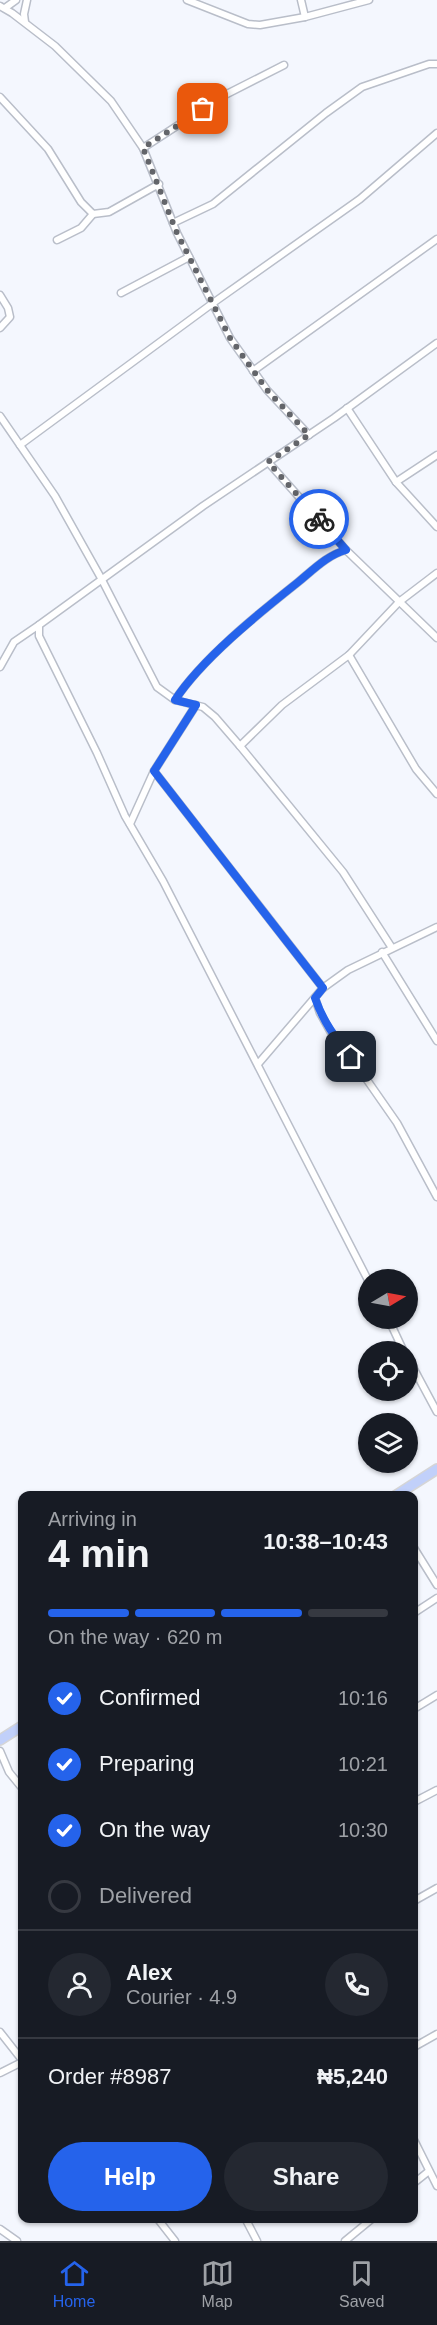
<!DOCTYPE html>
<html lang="en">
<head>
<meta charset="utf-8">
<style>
	body { margin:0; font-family:Helvetica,sans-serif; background:#242831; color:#f1f3f6; height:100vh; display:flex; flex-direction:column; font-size:22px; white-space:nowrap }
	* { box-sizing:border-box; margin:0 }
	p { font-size:20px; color:#9ea1a6 }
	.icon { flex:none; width:33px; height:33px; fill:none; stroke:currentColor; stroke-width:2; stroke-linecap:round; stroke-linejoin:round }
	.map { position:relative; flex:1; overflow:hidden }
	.sheet { position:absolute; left:18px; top:1491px; width:400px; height:732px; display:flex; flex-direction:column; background:#171b24; border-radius:12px; box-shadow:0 2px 4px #0004 }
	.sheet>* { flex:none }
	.needle { width:39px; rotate:80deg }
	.fabs { position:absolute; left:358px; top:1269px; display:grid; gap:12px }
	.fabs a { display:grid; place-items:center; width:60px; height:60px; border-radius:50%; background:#171b24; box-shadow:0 2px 4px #0004; font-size:30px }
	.pin { position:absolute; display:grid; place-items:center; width:51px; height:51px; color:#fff; margin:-26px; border-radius:12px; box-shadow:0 3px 9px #0006 }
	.courier { position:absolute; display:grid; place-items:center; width:60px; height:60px; margin:-30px; border:4px solid #2563eb; border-radius:50%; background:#fff; color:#222; box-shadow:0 2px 8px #0007 }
	.headline em { font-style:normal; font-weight:600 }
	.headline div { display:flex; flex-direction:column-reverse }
	.headline { display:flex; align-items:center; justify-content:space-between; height:102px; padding:0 30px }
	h1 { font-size:39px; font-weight:600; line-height:45px }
	.bar { display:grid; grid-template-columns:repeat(4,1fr); gap:9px 6px; align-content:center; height:72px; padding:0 30px }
	.bar i { height:8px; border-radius:4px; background:#363941 }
	.bar .active { background:#2563eb }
	.bar p { grid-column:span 4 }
	.line { display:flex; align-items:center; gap:15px; padding:0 30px; border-top:2px solid #363941 }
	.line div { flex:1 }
	.round { display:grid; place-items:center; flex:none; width:63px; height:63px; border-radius:32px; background:#242831 }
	ol { padding:0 30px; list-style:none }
	li { display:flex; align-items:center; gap:18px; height:66px }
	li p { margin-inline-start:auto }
	li .icon { padding:6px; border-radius:50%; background:#2563eb; color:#fff; stroke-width:4 }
	li:last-child { color:#9ea1a6 }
	li i { width:33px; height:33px; border:3px solid #363941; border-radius:50% }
	.action { display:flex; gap:12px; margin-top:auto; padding:12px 30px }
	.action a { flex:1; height:69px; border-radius:36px; background:#2563eb; color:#fff; font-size:24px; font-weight:600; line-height:69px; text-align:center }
	.action a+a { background:#242831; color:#f1f3f6 }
	.tabs { display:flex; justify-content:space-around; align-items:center; height:84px; border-top:2px solid #363941; background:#171b24; font-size:16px; color:#9ea1a6 }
	.tabs a { display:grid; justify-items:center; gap:3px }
	.tabs .active { color:#2563eb }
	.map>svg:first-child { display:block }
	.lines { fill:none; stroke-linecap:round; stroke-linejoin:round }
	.street-casing { stroke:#b9bec9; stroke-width:9 }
	.primary-casing { stroke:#d5d5d6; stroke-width:12 }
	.street { stroke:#fff; stroke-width:6 }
	.primary { stroke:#c1d0fa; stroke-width:9 }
	.done { stroke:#63656a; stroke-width:6; stroke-dasharray:0 10.8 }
	.route { stroke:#2563eb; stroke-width:8 }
</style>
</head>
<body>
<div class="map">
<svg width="437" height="2241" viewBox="0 0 437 2241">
	<rect width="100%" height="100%" fill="#f4f7fe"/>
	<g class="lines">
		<g class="street-casing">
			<g id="street">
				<path d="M187 0 248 24 260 25 305 17 369 0"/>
				<path d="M301 0 305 17"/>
				<path d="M0 6 12 13 55 46 111 101 143 148 177 233 230 338 267 390 309 435"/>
				<path d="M5 8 16 0"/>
				<path d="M25 22 24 14 27 0"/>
				<path d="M0 97 48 149 81 202 93 214 109 212 159 184"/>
				<path d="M143 148 223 96 284 65"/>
				<path d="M173 223 213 204 326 113 362 87 429 64H437"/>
				<path d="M57 240 81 228 93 214"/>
				<path d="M121 293 189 257"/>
				<path d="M0 295 8 308 10 317 0 328"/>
				<path d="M253 371 437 239"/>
				<path d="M347 408 396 482 437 527"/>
				<path d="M0 416 55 496 101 578 157 687 175 700 203 707 215 717 240 746"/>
				<path d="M20 445 213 303 360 199 437 133"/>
				<path d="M268 462 346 550"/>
				<path d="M396 482 437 455"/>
				<path d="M349 655 416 769 437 794"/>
				<path d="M0 667 14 642 39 625"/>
				<path d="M175 700C202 659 258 614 297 583 312 571 327 555 346 550L437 638"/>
				<path d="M154 771 323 988 258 1064"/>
				<path d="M130 824 154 771 196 705"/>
				<path d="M392 948 343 872 240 746 282 705 349 655 399 602 437 573"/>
				<path d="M382 952 437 1041"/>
				<path d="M323 988 348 970 437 927"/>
				<path d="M315 998 320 1013 334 1038 351 1057 397 1123 437 1197"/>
				<path d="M369 1282 163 881 125 816 97 753 39 636V625L203 506 334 418 437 343"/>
				<path d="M388 1318 404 1352"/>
				<path d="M408 1358 437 1412"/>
				<path d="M414 1548 437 1585"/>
				<path d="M414 1613 437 1598"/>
				<path d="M414 1709 437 1695"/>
				<path d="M0 1751 9 1772 22 1788"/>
				<path d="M414 1802 437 1790"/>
				<path d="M414 1901 437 1888"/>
				<path d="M0 2032 22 2060"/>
				<path d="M414 2047 437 2034"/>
				<path d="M0 2073 22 2062"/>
				<path d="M414 2140 437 2186"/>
				<path d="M414 2183 429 2171"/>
				<path d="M157 2218 175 2241"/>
				<path d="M245 2218 257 2241"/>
				<path d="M0 2229 17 2241"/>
				<path d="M345 2241 373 2218"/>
			</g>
		</g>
		<g class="primary-casing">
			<g id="primary">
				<path d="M395 1496 437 1469"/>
				<path d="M0 1740 22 1726"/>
			</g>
		</g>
		<use href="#street" class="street"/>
		<use href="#primary" class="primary"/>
	</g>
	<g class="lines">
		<path class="done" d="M203 109 143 148 177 233 230 338 267 390 309 435 268 462 319 519"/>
		<path class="route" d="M319 519 346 550C327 555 312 571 297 583 258 614 202 659 175 700L196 705 154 771 323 988 315 998C323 1021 335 1038 351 1057"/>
	</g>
</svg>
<div class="fabs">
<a><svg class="needle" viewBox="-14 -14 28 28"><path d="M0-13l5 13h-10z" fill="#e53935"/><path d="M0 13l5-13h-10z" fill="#9ea1a6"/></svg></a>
<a><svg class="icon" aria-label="locate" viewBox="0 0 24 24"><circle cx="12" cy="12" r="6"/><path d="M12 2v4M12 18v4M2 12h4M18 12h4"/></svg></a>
<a><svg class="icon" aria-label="layers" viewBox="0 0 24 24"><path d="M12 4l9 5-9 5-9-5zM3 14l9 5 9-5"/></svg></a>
</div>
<div class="pin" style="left:203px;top:109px;background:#ea580c"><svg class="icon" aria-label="bag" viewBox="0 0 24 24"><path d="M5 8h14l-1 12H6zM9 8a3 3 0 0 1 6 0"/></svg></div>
<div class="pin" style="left:351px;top:1057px;background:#1f2937"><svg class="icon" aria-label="home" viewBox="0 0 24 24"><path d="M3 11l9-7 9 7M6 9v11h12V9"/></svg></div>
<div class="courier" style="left:319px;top:519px"><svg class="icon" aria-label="bike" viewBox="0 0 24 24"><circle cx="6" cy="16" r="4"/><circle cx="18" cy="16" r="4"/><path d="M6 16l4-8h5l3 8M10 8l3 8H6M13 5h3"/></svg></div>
<section class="sheet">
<div class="headline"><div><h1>4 min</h1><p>Arriving in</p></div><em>10:38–10:43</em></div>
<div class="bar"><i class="active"></i><i class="active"></i><i class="active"></i><i></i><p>On the way · 620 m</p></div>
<ol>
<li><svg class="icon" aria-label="check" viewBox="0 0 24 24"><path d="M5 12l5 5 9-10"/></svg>Confirmed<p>10:16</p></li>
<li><svg class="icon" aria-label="check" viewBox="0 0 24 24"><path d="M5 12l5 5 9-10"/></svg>Preparing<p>10:21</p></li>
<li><svg class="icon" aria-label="check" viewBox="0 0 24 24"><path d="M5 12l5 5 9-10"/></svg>On the way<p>10:30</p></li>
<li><i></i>Delivered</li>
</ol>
<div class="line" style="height:108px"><a class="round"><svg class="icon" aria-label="person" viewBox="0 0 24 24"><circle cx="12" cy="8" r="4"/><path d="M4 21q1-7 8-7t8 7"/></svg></a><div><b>Alex</b><p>Courier · 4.9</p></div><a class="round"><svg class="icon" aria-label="phone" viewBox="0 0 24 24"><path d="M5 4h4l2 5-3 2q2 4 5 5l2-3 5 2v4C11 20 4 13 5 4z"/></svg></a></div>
<div class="line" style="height:78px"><div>Order #8987</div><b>₦5,240</b></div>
<div class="action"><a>Help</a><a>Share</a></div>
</section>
</div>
<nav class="tabs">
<a class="active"><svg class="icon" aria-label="home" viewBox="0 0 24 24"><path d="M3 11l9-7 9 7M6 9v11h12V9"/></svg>Home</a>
<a><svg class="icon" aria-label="map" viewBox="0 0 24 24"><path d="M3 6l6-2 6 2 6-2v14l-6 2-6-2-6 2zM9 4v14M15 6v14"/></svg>Map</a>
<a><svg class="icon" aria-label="saved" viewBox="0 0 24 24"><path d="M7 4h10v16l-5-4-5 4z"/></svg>Saved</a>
</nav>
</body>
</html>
